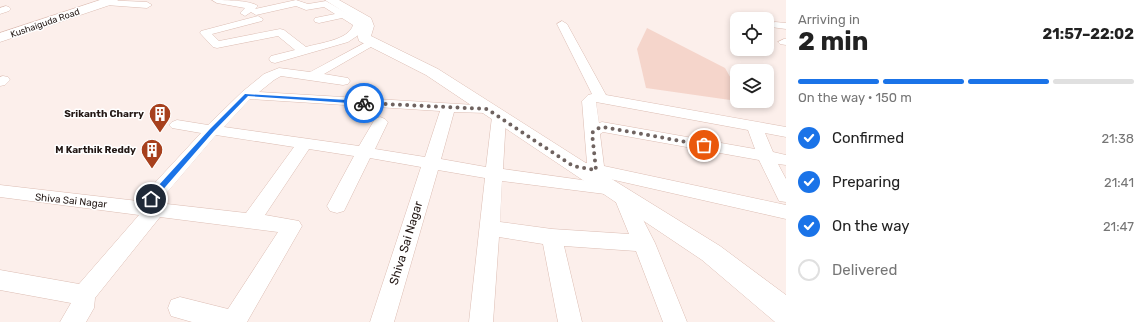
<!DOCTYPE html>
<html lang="en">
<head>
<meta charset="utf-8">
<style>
	body { margin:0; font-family:Rubik,sans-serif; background:#f6f6f6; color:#222; height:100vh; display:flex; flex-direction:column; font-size:15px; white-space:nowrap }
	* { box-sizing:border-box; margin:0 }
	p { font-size:13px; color:#767676 }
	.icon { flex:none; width:22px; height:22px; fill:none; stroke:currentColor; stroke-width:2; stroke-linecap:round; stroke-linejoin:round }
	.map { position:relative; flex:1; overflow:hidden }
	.panel { display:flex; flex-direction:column; background:#fff; width:360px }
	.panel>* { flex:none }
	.tools { position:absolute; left:730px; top:12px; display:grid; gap:8px }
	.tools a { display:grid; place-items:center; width:44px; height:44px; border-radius:8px; background:#fff; box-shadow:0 2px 6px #0003; font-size:20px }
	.pin { position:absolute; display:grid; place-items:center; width:34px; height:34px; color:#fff; margin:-17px; border:2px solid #fff; border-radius:50%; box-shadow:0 1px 4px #0007 }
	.courier { position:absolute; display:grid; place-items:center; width:40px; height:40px; margin:-20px; border:3px solid #1a73e8; border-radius:50%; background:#fff; color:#222; box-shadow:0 1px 5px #0007 }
	.head em { font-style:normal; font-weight:700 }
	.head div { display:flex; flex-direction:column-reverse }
	.head { display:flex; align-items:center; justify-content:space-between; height:68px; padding:0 12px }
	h1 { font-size:26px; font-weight:700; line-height:30px }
	.bar { display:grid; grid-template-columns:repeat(4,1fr); gap:6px 4px; align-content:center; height:48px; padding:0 12px }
	.bar i { height:5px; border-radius:3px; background:#e0e0e0 }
	.bar .current { background:#1a73e8 }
	.bar p { grid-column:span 4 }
	ol { padding:0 12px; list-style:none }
	li { display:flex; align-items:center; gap:12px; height:44px }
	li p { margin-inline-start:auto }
	li .icon { padding:4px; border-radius:50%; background:#1a73e8; color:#fff; stroke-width:4 }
	li:last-child { color:#767676 }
	li i { width:22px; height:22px; border:2px solid #e0e0e0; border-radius:50% }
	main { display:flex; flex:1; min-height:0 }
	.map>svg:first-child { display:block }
	.green { fill:#f5d5cb }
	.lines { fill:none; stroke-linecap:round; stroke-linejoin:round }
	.minor-casing { stroke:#dcbdb3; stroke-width:1 }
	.tertiary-casing { stroke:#dcbdb3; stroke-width:1 }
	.primary-casing { stroke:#dcbdb3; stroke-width:1 }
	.minor { fill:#fff; fill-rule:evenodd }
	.tertiary { fill:#fff; fill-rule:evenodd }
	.primary { fill:#fff; fill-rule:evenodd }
	.route { fill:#1a73e8 }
	.done { stroke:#6f6360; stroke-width:4; stroke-dasharray:0 7.2 }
	.labels { text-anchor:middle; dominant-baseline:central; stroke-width:3; stroke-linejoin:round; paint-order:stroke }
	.far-street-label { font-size:9px; fill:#231815; stroke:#fff }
	.poi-label { font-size:10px; font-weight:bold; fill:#231815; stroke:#fff; text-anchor:end }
	.street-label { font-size:10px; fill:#231815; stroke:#fff }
	.near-street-label { font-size:12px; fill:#231815; stroke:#fff }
</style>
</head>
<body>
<main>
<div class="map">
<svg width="786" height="322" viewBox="0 0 786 322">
	<rect width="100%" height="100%" fill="#fcefeb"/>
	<path class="green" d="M647 28 725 68 737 89V101L744 102 646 88 637 49Z"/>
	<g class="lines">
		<g class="minor-casing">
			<g id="minor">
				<path d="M103 0 147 2 152 5 147 8 106 5 101 2Z"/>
				<path d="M212 0C223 0 250 0 258 6L255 9 296 0 308 4 326 1 362 22 363 27 357 36 348 42 275 63 271 62 269 59 271 56 295 50 278 36 217 48 213 47 200 33 201 31 258 16 263 19 262 21 212 34 219 41 280 29 284 30 306 47C319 43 349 40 353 25L342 18 319 23 315 22 314 20 315 18 335 14 324 7 306 10 296 6 256 15 251 12 245 16 240 13 245 8 217 3Z"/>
				<path d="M6 6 9 7 11 9 9 11 0 14V8Z"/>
				<path d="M562 21 567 24 606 95 786 127V137L765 133 773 152 786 155V165L778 164 786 179V202L779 201 759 160 603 132 600 134 604 166 786 205V219L579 172 576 168 579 164 587 163 582 101 588 95 592 94 557 24ZM596 102 748 130 755 149 602 122 599 123Z"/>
				<path d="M775 22 786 23V29L771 27 770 25Z"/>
				<path d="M372 39 376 40 378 42 376 44 324 74 348 78 350 81 348 84 343 85 281 76 274 80 259 92 492 106 494 109 492 112 487 113 454 112 441 159 486 167 492 117 494 114 499 113 504 114 506 117 503 169 618 185 621 190 629 191 631 196 655 243 687 322H663L636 251 564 246 582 322H558L543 244 499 237 493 322H469L485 178 438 170 394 322H370L421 167 370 158 344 211 337 213 330 211 327 206 354 156 309 149 265 215 299 221 302 226 247 322H192L171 316 168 308 171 300 180 297 228 309 278 232 160 217 95 298 94 308 86 322H60L71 303 0 290V270L79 284 139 215 0 197V185L138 201 201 133 172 128 169 125 172 122 177 120 208 125 242 92 264 74 279 68 310 72ZM250 99 440 111 425 157 375 149 388 122 385 119 380 117 375 119 359 146 224 127ZM216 135 294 147 246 213 158 203ZM502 181 613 195 629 234 552 229 500 222Z"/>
				<path d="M784 39H786V45L780 44 778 42Z"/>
				<path d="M3 76 8 77 10 80 5 85 0 86V77Z"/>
			</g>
		</g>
		<g class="tertiary-casing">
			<path id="tertiary" d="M325 0H339L371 18 374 26 371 36 438 69 581 160 720 246 786 295V322H775L702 260 426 75 359 41 357 34 362 26 361 23Z"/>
		</g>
		<g class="primary-casing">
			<path id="primary" d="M100 0H118L116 3 0 42V33Z"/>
		</g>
		<use href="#minor" class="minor"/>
		<use href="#tertiary" class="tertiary"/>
		<use href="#primary" class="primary"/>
	</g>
	<path class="route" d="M245 94 364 101 367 103 364 104 248 96 214 131 153 201H148V197L210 129Z"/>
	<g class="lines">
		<path class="done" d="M364 103 487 109 573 166 596 170 592 133 596 129 602 127 704 145"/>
	</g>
	<defs>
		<g id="building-pin" transform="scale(1.15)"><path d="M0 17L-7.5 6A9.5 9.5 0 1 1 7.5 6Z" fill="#a7401d" stroke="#fff"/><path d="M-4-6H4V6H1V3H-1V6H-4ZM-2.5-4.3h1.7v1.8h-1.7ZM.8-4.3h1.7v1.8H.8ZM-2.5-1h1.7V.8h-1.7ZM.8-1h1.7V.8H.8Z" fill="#fff"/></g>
	</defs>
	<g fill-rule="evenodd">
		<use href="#building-pin" x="160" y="114"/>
		<use href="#building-pin" x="152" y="150"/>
	</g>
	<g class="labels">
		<g class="far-street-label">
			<text transform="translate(45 23) rotate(-19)">Kushaiguda Road</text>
		</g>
		<g class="poi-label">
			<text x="144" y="114">Srikanth Charry</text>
			<text x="136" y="150">M Karthik Reddy</text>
		</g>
		<g class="street-label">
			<text transform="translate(71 201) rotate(6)">Shiva Sai Nagar</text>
		</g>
		<g class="near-street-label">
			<text transform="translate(406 243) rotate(-73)">Shiva Sai Nagar</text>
		</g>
	</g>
</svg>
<div class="tools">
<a><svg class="icon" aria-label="locate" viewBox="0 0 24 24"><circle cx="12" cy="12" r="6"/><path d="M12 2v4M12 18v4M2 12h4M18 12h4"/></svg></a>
<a><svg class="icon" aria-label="layers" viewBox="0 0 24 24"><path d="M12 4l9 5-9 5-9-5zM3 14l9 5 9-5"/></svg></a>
</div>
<div class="pin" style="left:704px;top:145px;background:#ea580c"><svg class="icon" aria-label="bag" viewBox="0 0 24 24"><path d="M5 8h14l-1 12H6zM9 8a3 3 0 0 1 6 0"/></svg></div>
<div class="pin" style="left:151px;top:199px;background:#1f2937"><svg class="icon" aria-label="home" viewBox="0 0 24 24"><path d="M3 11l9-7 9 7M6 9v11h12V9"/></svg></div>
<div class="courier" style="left:364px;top:103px"><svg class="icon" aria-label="bike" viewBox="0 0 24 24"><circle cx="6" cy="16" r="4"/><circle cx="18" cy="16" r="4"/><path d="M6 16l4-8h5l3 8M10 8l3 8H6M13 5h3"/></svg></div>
</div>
<section class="panel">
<div class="head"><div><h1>2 min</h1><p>Arriving in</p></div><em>21:57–22:02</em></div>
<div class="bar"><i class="current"></i><i class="current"></i><i class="current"></i><i></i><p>On the way · 150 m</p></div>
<ol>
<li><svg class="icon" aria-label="check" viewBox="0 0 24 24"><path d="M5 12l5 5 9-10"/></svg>Confirmed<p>21:38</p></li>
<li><svg class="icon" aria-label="check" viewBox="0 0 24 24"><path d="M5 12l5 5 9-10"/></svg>Preparing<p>21:41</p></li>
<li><svg class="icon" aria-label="check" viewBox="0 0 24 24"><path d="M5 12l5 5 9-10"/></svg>On the way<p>21:47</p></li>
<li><i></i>Delivered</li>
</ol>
</section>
</main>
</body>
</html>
